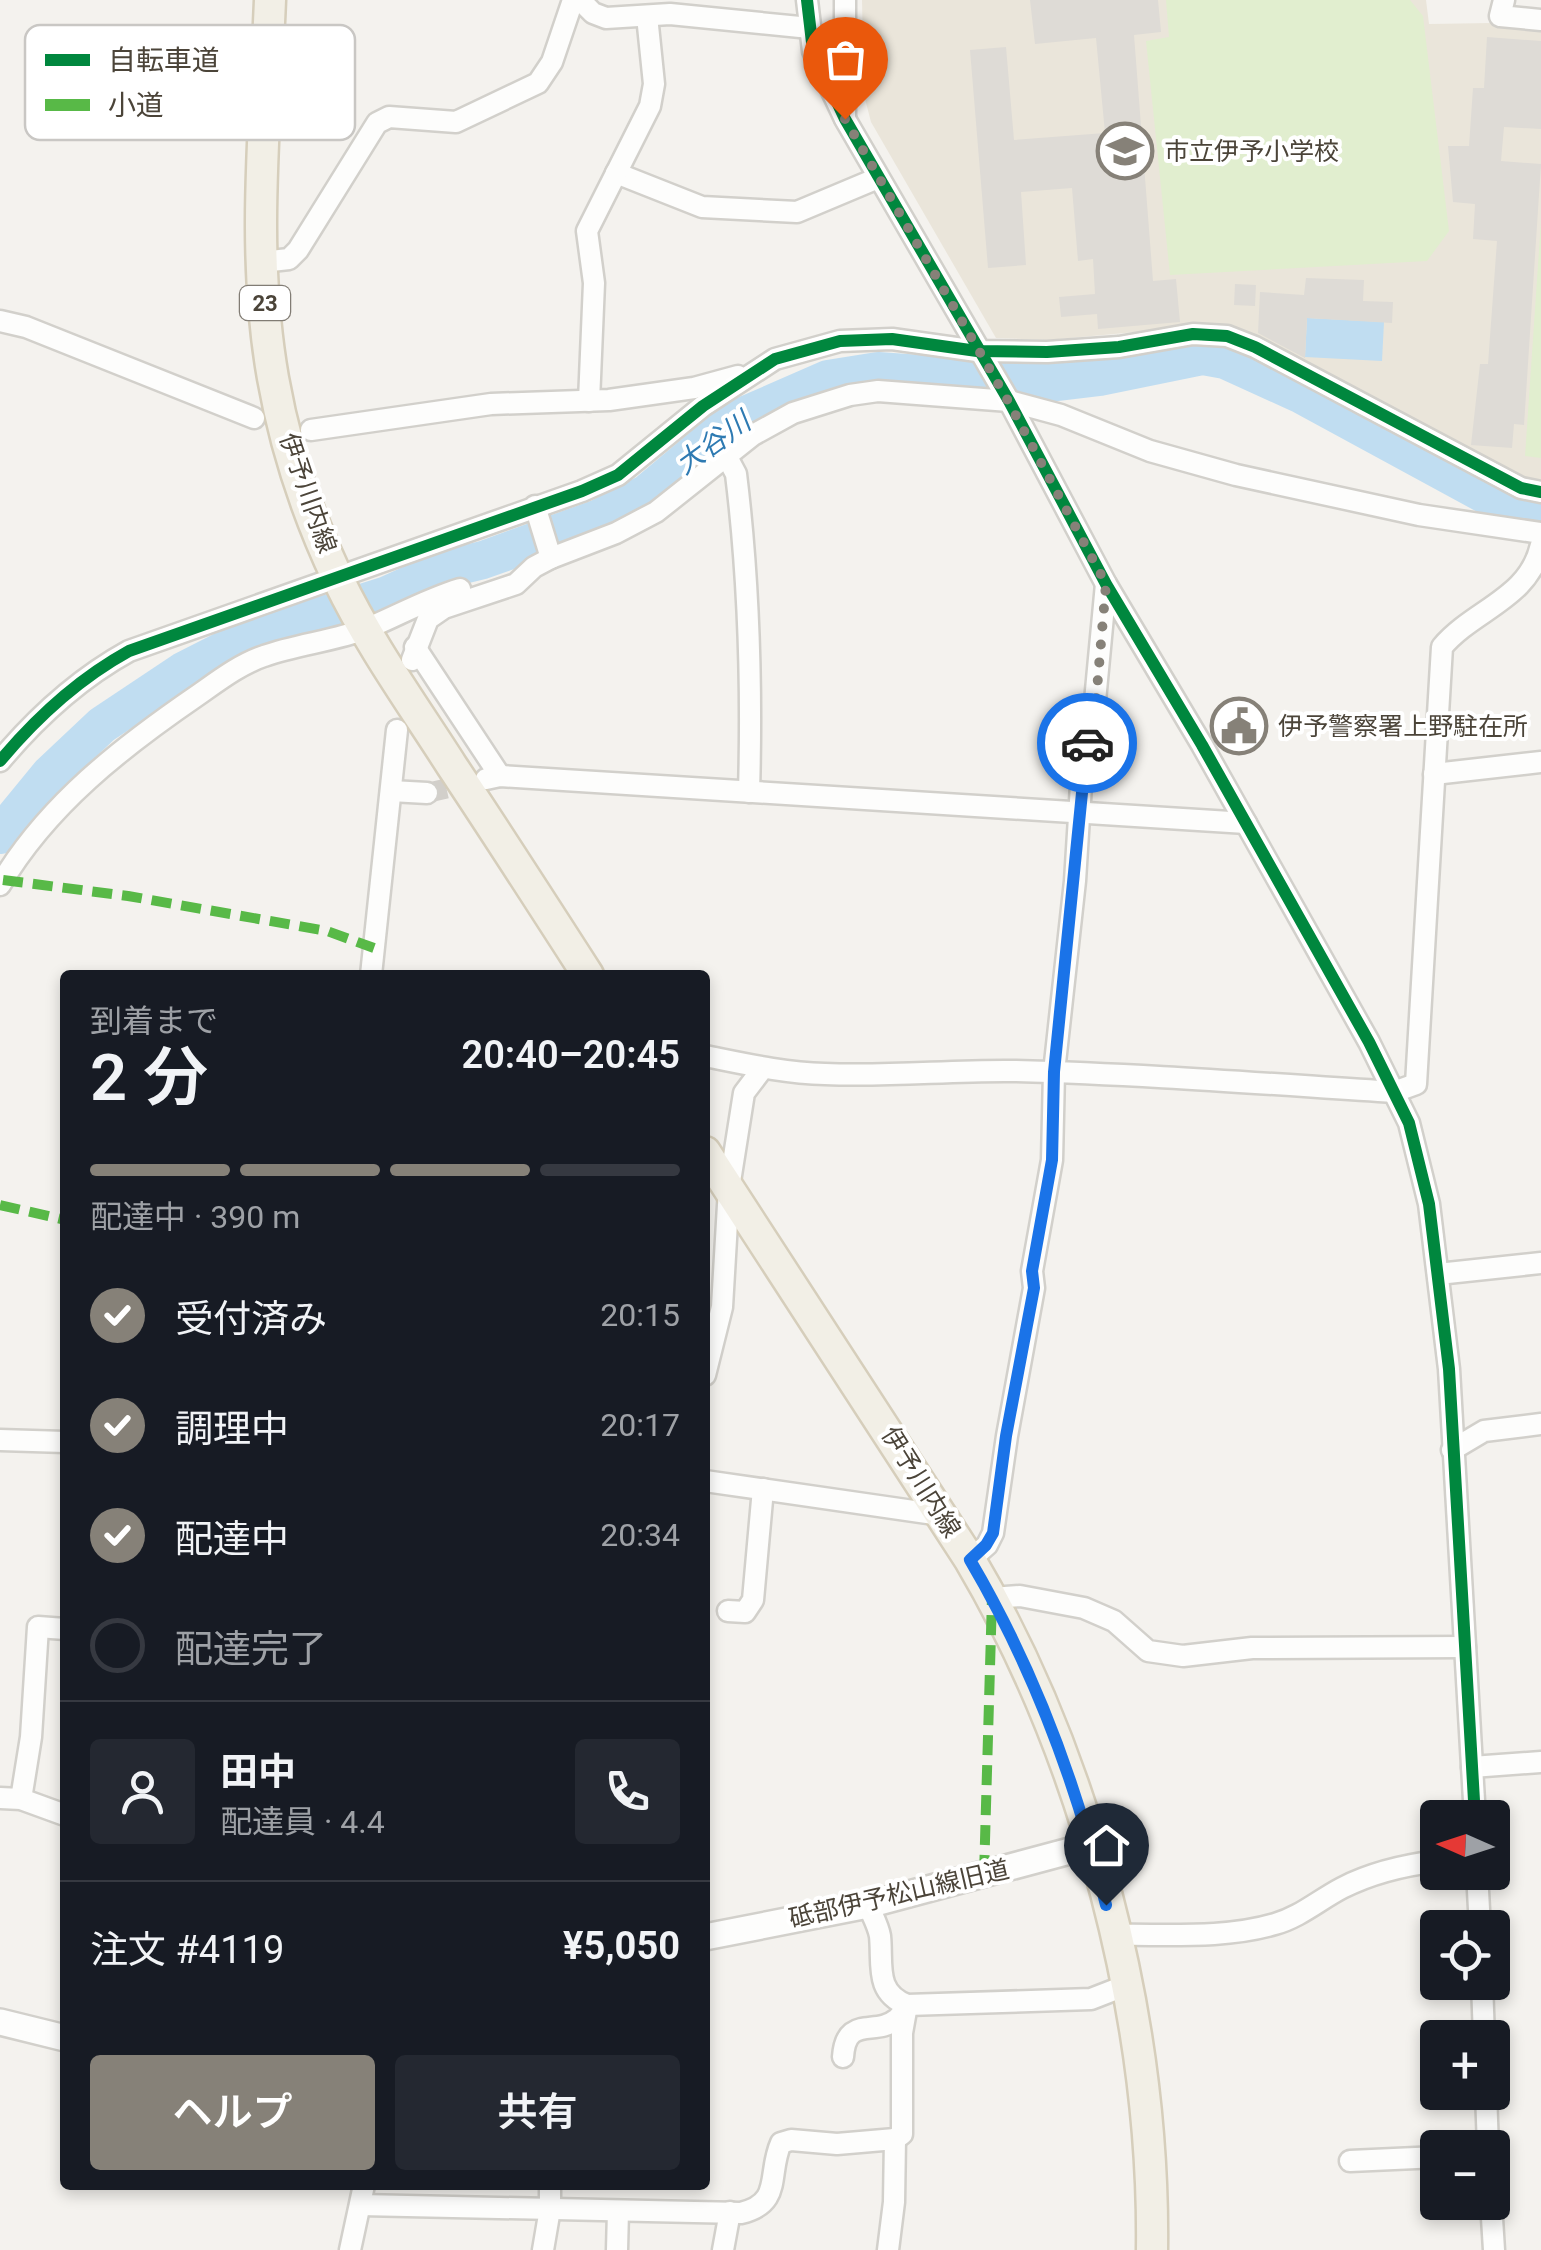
<!DOCTYPE html>
<html lang="ja">
<head>
<meta charset="utf-8">
<style>
	body { margin:0; font-family:Roboto,"Noto Sans JP",sans-serif; background:#242831; color:#f1f3f6; height:100vh; display:flex; flex-direction:column; font-size:38px; white-space:nowrap }
	* { box-sizing:border-box; margin:0 }
	p { font-size:32px; color:#9ea1a6 }
	.icon { flex:none; width:55px; height:55px; fill:none; stroke:currentColor; stroke-width:2; stroke-linecap:round; stroke-linejoin:round }
	.map { position:relative; flex:1; overflow:hidden }
	.details { position:absolute; left:60px; top:970px; width:650px; height:1220px; display:flex; flex-direction:column; background:#171b24; border-radius:10px; box-shadow:0 5px 15px #0003 }
	.details>* { flex:none }
	.needle { width:65px; rotate:273deg }
	.fabs { position:absolute; left:1420px; top:1800px; display:grid; gap:20px }
	.fabs a { display:grid; place-items:center; width:90px; height:90px; border-radius:10px; background:#171b24; box-shadow:0 5px 15px #0003; font-size:50px }
	.pin { position:absolute; display:grid; place-items:center; width:85px; height:85px; color:#fff; margin:-102px -42px; border-radius:50% 50% 50% 0; rotate:-45deg; box-shadow:0 0 10px #0007 }
	.pin .icon { rotate:45deg }
	.courier { position:absolute; display:grid; place-items:center; width:100px; height:100px; margin:-50px; border:8px solid #1a73e8; border-radius:50%; background:#fff; color:#222; box-shadow:0 2px 12px #0007 }
	.summary em { font-style:normal; font-weight:600 }
	.summary div { display:flex; flex-direction:column-reverse }
	.summary { display:flex; align-items:center; justify-content:space-between; height:170px; padding:0 30px }
	h1 { font-size:65px; font-weight:600; line-height:75px }
	.bar { display:grid; grid-template-columns:repeat(4,1fr); gap:15px 10px; align-content:center; height:120px; padding:0 30px }
	.bar i { height:12px; border-radius:8px; background:#363941 }
	.bar .active { background:#868178 }
	.bar p { grid-column:span 4 }
	.line { display:flex; align-items:center; gap:25px; padding:0 30px; border-top:2px solid #363941 }
	.line div { flex:1 }
	.round { display:grid; place-items:center; flex:none; width:105px; height:105px; border-radius:10px; background:#242831 }
	ol { padding:0 30px; list-style:none }
	li { display:flex; align-items:center; gap:30px; height:110px }
	li p { margin-inline-start:auto }
	li .icon { padding:10px; border-radius:50%; background:#868178; color:#fff; stroke-width:4 }
	li:last-child { color:#9ea1a6 }
	li i { width:55px; height:55px; border:5px solid #363941; border-radius:50% }
	.primary-button { display:flex; gap:20px; margin-top:auto; padding:20px 30px }
	.primary-button a { flex:1; height:115px; border-radius:10px; background:#868178; color:#fff; font-size:40px; font-weight:600; line-height:115px; text-align:center }
	.primary-button a+a { background:#242831; color:#f1f3f6 }
	.map>svg:first-child { display:block }
	.education { fill:#eae5da }
	.green { fill:#e1eecf }
	.water { fill:#c0ddf1 }
	.lines { fill:none; stroke-linecap:round; stroke-linejoin:round }
	.river { stroke:#c0ddf1; stroke-width:38 }
	.building { fill:#dedbd6 }
	.minor-tunnel { stroke:#d2cfca; stroke-width:20; stroke-dasharray:20 10; stroke-linecap:butt }
	.minor-casing { stroke:#d2d0cb; stroke-width:25 }
	.tertiary-casing { stroke:#d2d0cb; stroke-width:30 }
	.primary-casing { stroke:#d6cebb; stroke-width:35 }
	.minor { stroke:#fdfdfc; stroke-width:20 }
	.tertiary { stroke:#fdfdfc; stroke-width:25 }
	.primary { stroke:#f2efe6; stroke-width:30 }
	.quiet { stroke:#58b947; stroke-width:10; stroke-dasharray:20 10; stroke-linecap:butt }
	.cycleway-casing { stroke:#fff; stroke-width:19 }
	.cycleway { stroke:#00873e; stroke-width:12 }
	.done { stroke:#868178; stroke-width:10; stroke-dasharray:0 18 }
	.route { stroke:#1a73e8; stroke-width:12 }
	.labels { text-anchor:middle; dominant-baseline:central; stroke-width:8; stroke-linejoin:round; paint-order:stroke }
	.shield { fill:#fff; stroke:#817c74; stroke-width:2.5 }
	.shield-label { font-size:22px; font-weight:bold; fill:#4b4439 }
	.poi-label { font-size:25px; fill:#4b4439; stroke:#fff; text-anchor:start }
	.street-label { font-size:25px; fill:#4b4439; stroke:#fff }
	.water-label { font-size:28px; font-style:italic; fill:#2e7ab2; stroke:#fff }
	.key { fill:#fff; stroke:#c9c7c4; stroke-width:2.5 }
	.key-label { font-size:28px; fill:#4b4439 }
</style>
</head>
<body>
<div class="map">
<svg width="1541" height="2250" viewBox="0 0 1541 2250">
	<rect width="100%" height="100%" fill="#f4f2ee"/>
	<path class="education" d="M862 0H1426L1429 24 1491 23 1541 28V485L1519 479 1376 401 1180 328 1048 340 996 338 871 122 864 95Z"/>
	<g class="green">
		<path d="M1166 0H1410L1423 16 1449 231 1427 261 1170 275 1146 41 1169 37Z"/>
		<path d="M1541 221V458L1525 456Z"/>
	</g>
	<path class="water" d="M1307 318 1384 322 1382 361 1305 357Z"/>
	<g class="lines">
		<path class="river" d="M0 835 50 774 102 725 183 671 244 640 387 595 442 570 483 560 599 518 647 493 734 420 828 379 878 371 1050 383 1100 377 1203 356 1225 360 1302 395 1519 513 1541 517"/>
	</g>
	<g class="building">
		<path d="M1030 0H1158L1161 32 1134 35 1153 281 1176 279 1180 322 1098 329 1097 314 1061 317 1059 297 1095 294 1093 259 1078 261 1072 188 1021 192 1026 265 988 268 970 50 1006 47 1014 140 1105 133 1096 38 1035 44Z"/>
		<path d="M1487 37 1541 41V129L1504 127 1501 161 1541 164 1524 425 1514 424 1512 448 1471 445 1480 364H1488L1497 241 1473 239 1475 204 1453 202 1448 146H1469L1473 88H1484Z"/>
		<path d="M1306 278 1364 280 1363 301 1393 302 1392 323 1307 318 1305 358 1258 333 1260 292 1304 295Z"/>
		<path d="M1235 284 1256 285 1255 306 1234 305Z"/>
	</g>
	<g class="lines">
		<path class="minor-tunnel" d="M427 793 474 782"/>
		<g class="minor-casing">
			<g id="minor">
				<path d="M580 0 593 13 606 18 670 14 810 28"/>
				<path d="M807 0 813 51 845 119 1009 401 1106 584 1202 745 1369 1042 1409 1123 1429 1204 1449 1369 1475 1818"/>
				<path d="M1504 0 1500 16 1541 20"/>
				<path d="M845 118V0"/>
				<path d="M616 173 702 207 797 212 878 178"/>
				<path d="M262 262 289 259 298 250 377 123 389 117 456 122 538 83 552 62 573 0"/>
				<path d="M0 321 26 327 254 418"/>
				<path d="M589 401 594 283 587 231 650 106 654 84 647 16"/>
				<path d="M311 430 491 404 609 400 694 388 738 376"/>
				<path d="M727 457 736 474C749 580 752 686 749 792"/>
				<path d="M535 506 551 558"/>
				<path d="M415 647 500 776"/>
				<path d="M412 660 428 619 444 608 516 584 534 567 551 558 616 533 656 512 753 435 793 413 850 395 878 391 1009 401 1061 415 1150 451 1236 475 1419 515 1541 533"/>
				<path d="M0 761C36 718 80 678 129 651L582 491 618 475 703 406 775 359 840 341 892 339 977 351 1047 352 1119 347 1193 334 1227 336 1255 347 1521 488 1541 492"/>
				<path d="M1434 774 1541 762"/>
				<path d="M486 779 500 776 1246 823"/>
				<path d="M391 791 427 793"/>
				<path d="M0 885C47 805 122 747 198 695 218 681 240 664 264 656 297 644 335 641 368 628 399 615 427 599 460 589"/>
				<path d="M371 975 397 730"/>
				<path d="M705 1056C745 1064 784 1073 825 1074 889 1077 951 1070 1015 1071 1141 1074 1268 1084 1394 1092L1416 1084 1442 647C1474 609 1529 599 1541 545"/>
				<path d="M1438 1274 1541 1263"/>
				<path d="M705 1375 722 1307 729 1188 744 1093 763 1068"/>
				<path d="M0 1440 65 1442"/>
				<path d="M1452 1450 1484 1431 1541 1424"/>
				<path d="M705 1481 941 1515"/>
				<path d="M970 1560 987 1545 993 1533 1007 1436 1034 1288 1032 1271 1052 1160 1054 1072 1075 881 1082 769 1095 701 1106 584"/>
				<path d="M992 1598 1020 1596 1084 1608 1114 1621 1148 1651 1183 1656 1252 1648 1465 1647"/>
				<path d="M728 1611 745 1612 753 1600 763 1489"/>
				<path d="M1472 1767 1541 1762"/>
				<path d="M0 1798 21 1799 65 1815"/>
				<path d="M21 1799 31 1737 38 1627 65 1629"/>
				<path d="M1477 1872 1480 1928"/>
				<path d="M868 1905C872 1915 878 1925 880 1936 883 1964 874 1992 907 2005L1091 1999 1127 1985"/>
				<path d="M1114 1935C1167 1934 1224 1939 1275 1924 1300 1917 1319 1900 1342 1888 1371 1873 1405 1865 1438 1861"/>
				<path d="M1482 1982 1484 2038"/>
				<path d="M843 2057C846 2014 875 2037 897 2019 902 2015 903 2010 907 2005"/>
				<path d="M1486 2092 1488 2148"/>
				<path d="M1350 2161 1438 2157"/>
				<path d="M1491 2202 1494 2250"/>
				<path d="M361 2205 741 2213C783 2203 767 2174 781 2143L791 2140 837 2144 895 2139 902 2134V2033L907 2005"/>
				<path d="M350 2250 364 2185"/>
				<path d="M543 2250 550 2209V2185"/>
				<path d="M617 2250 618 2211"/>
				<path d="M723 2250 730 2212"/>
				<path d="M888 2250 894 2202 895 2139"/>
			</g>
		</g>
		<g class="tertiary-casing">
			<g id="tertiary">
				<path d="M705 1937 868 1905 1092 1845"/>
				<path d="M0 2022 65 2038"/>
			</g>
		</g>
		<g class="primary-casing">
			<g id="primary">
				<path d="M270 0C265 124 251 254 273 378 285 446 308 516 338 579 369 644 413 705 452 766 498 835 543 905 588 975"/>
				<path d="M705 1152 970 1560C1087 1758 1155 2020 1152 2250"/>
			</g>
		</g>
		<use href="#minor" class="minor"/>
		<use href="#tertiary" class="tertiary"/>
		<use href="#primary" class="primary"/>
		<g class="quiet">
			<path d="M3 880 128 896 327 931 374 948"/>
			<path d="M0 1205 65 1220"/>
			<path d="M984 1875 992 1598"/>
		</g>
		<g class="cycleway-casing">
			<g id="cycleway">
				<path d="M807 0 813 51 845 119 1009 401 1106 584 1202 745 1369 1042 1409 1123 1429 1204 1449 1369 1475 1818"/>
				<path d="M0 761C36 718 80 678 129 651L582 491 618 475 703 406 775 359 840 341 892 339 977 351 1047 352 1119 347 1193 334 1227 336 1255 347 1521 488 1541 492"/>
			</g>
		</g>
		<use href="#cycleway" class="cycleway"/>
	</g>
	<g class="lines">
		<path class="done" d="M845 119 1008 401 1106 584 1096 701 1087 743"/>
		<path class="route" d="M1087 743 1054 1072 1052 1160 1032 1271 1034 1288 1006 1436 993 1533 986 1545 970 1560C1033 1667 1077 1785 1106 1905"/>
	</g>
	<defs>
		<g id="school-ring" transform="scale(2.875)"><circle r="9.5" fill="#fff" stroke="#868178" stroke-width="1.5"/><path d="M0-5L7-2L0 1L-7-2ZM-4 1L0 2.5L4 1V4Q0 6-4 4Z" fill="#868178"/></g>
		<g id="civic-ring" transform="scale(2.875)"><circle r="9.5" fill="#fff" stroke="#868178" stroke-width="1.5"/><path d="M-.6-6.5H3V-4.5H.6V-3L4-1V1h2V6H-6V1h2V-1L-.6-3ZM-1.2 2.5V6h2.4V2.5Z" fill="#868178"/></g>
	</defs>
	<g fill-rule="evenodd">
		<use href="#school-ring" x="1125" y="151"/>
		<use href="#civic-ring" x="1239" y="726"/>
	</g>
	<g class="labels">
		<rect class="shield" x="240" y="286" width="50" height="34" rx="8"/>
		<g class="shield-label">
			<text x="265" y="303">23</text>
		</g>
		<g class="poi-label">
			<text x="1164" y="151">市立伊予小学校</text>
			<text x="1278" y="726">伊予警察署上野駐在所</text>
		</g>
		<g class="street-label">
			<text transform="translate(308 493) rotate(71)">伊予川内線</text>
			<text transform="translate(921 1482) rotate(58)">伊予川内線</text>
			<text transform="translate(899 1894) rotate(-13)">砥部伊予松山線旧道</text>
		</g>
		<g class="water-label">
			<text transform="translate(713 443) rotate(-36)">大谷川</text>
		</g>
	</g>
	<rect x="25" y="25" width="330" height="115" rx="15" class="key"/>
	<rect x="45" y="54" width="45" height="12" fill="#00873e"/>
	<rect x="45" y="99" width="45" height="12" fill="#58b947"/>
	<g class="key-label">
		<text x="108" y="70">自転車道</text>
		<text x="108" y="115">小道</text>
	</g>
</svg>
<div class="fabs">
<a><svg class="needle" viewBox="-14 -14 28 28"><path d="M0-13l5 13h-10z" fill="#e53935"/><path d="M0 13l5-13h-10z" fill="#9ea1a6"/></svg></a>
<a><svg class="icon" aria-label="locate" viewBox="0 0 24 24"><circle cx="12" cy="12" r="6"/><path d="M12 2v4M12 18v4M2 12h4M18 12h4"/></svg></a>
<a>+</a>
<a>−</a>
</div>
<div class="pin" style="left:845px;top:119px;background:#ea580c"><svg class="icon" aria-label="bag" viewBox="0 0 24 24"><path d="M5 8h14l-1 12H6zM9 8a3 3 0 0 1 6 0"/></svg></div>
<div class="pin" style="left:1106px;top:1905px;background:#1f2937"><svg class="icon" aria-label="home" viewBox="0 0 24 24"><path d="M3 11l9-7 9 7M6 9v11h12V9"/></svg></div>
<div class="courier" style="left:1087px;top:743px"><svg class="icon" aria-label="car" viewBox="0 0 24 24"><path d="M5 17H2v-5l4-1 3-4h7l3 4 3 1v5h-3M9 17h6M6 11h13"/><circle cx="7" cy="17" r="2"/><circle cx="17" cy="17" r="2"/></svg></div>
<section class="details">
<div class="summary"><div><h1>2 分</h1><p>到着まで</p></div><em>20:40–20:45</em></div>
<div class="bar"><i class="active"></i><i class="active"></i><i class="active"></i><i></i><p>配達中 · 390 m</p></div>
<ol>
<li><svg class="icon" aria-label="check" viewBox="0 0 24 24"><path d="M5 12l5 5 9-10"/></svg>受付済み<p>20:15</p></li>
<li><svg class="icon" aria-label="check" viewBox="0 0 24 24"><path d="M5 12l5 5 9-10"/></svg>調理中<p>20:17</p></li>
<li><svg class="icon" aria-label="check" viewBox="0 0 24 24"><path d="M5 12l5 5 9-10"/></svg>配達中<p>20:34</p></li>
<li><i></i>配達完了</li>
</ol>
<div class="line" style="height:180px"><a class="round"><svg class="icon" aria-label="person" viewBox="0 0 24 24"><circle cx="12" cy="8" r="4"/><path d="M4 21q1-7 8-7t8 7"/></svg></a><div><b>田中</b><p>配達員 · 4.4</p></div><a class="round"><svg class="icon" aria-label="phone" viewBox="0 0 24 24"><path d="M5 4h4l2 5-3 2q2 4 5 5l2-3 5 2v4C11 20 4 13 5 4z"/></svg></a></div>
<div class="line" style="height:130px"><div>注文 #4119</div><b>¥5,050</b></div>
<div class="primary-button"><a>ヘルプ</a><a>共有</a></div>
</section>
</div>
</body>
</html>
